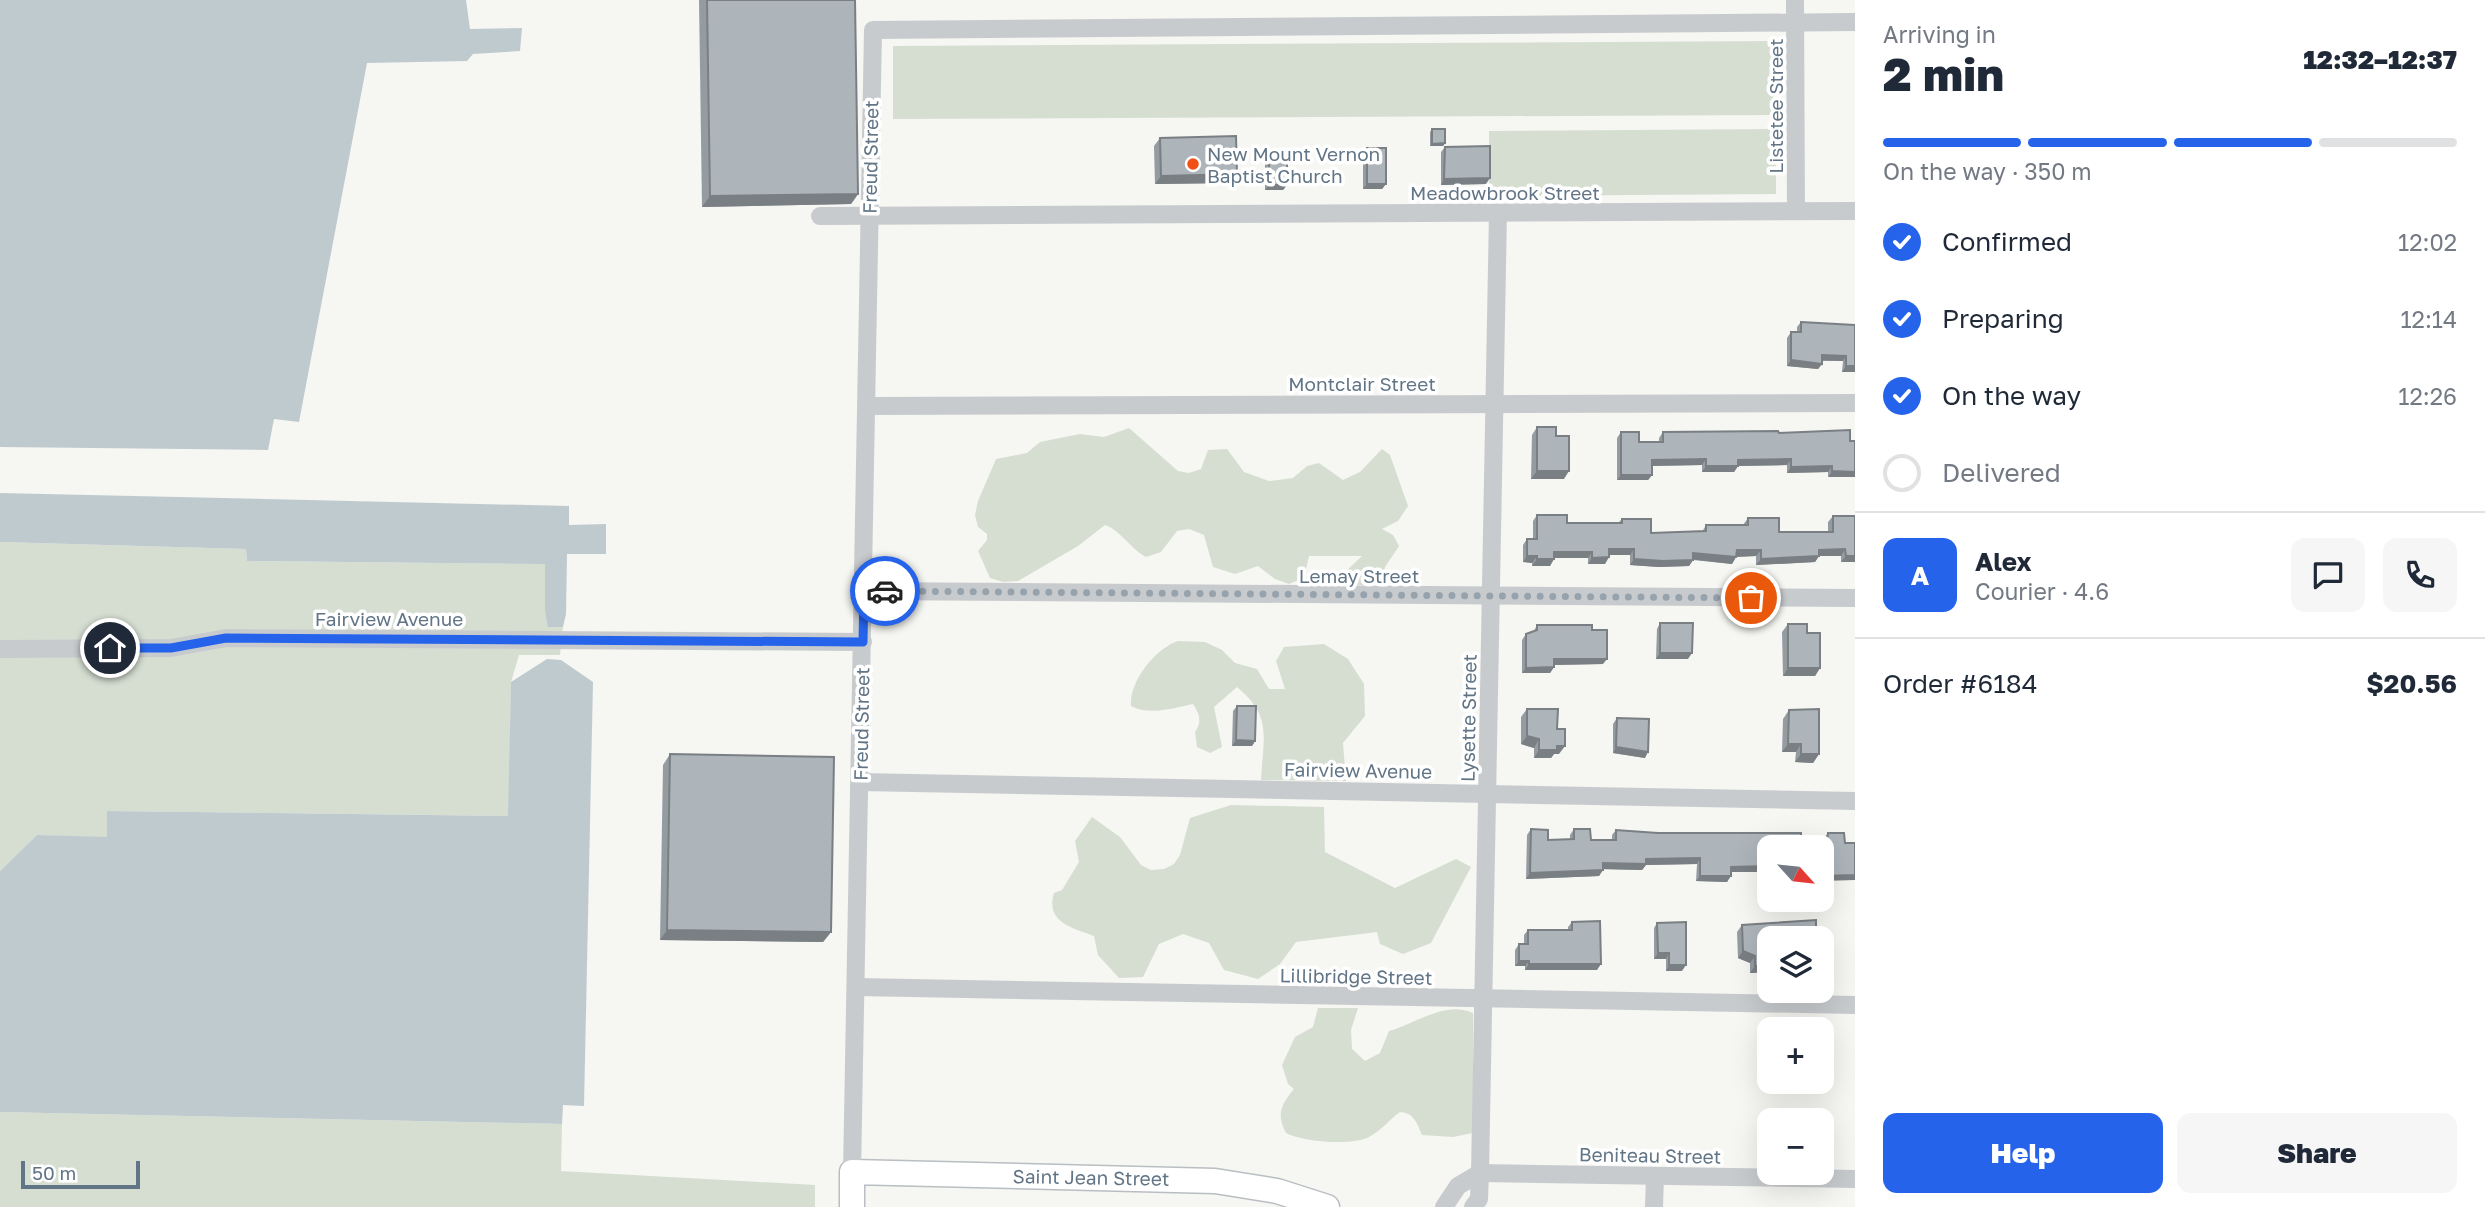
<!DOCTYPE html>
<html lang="en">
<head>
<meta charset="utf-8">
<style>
	body { margin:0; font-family:"Golos Text",sans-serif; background:#f6f6f7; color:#1f2937; height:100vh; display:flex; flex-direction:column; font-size:26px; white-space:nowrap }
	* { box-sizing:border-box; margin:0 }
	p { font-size:23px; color:#747a83 }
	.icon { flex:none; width:38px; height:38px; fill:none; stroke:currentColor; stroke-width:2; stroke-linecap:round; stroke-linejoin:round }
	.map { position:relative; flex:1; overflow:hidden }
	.side { display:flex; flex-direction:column; background:#fff; width:630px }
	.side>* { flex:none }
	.needle { width:46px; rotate:117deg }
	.tools { position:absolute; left:1757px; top:835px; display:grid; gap:14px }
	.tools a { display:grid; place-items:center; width:77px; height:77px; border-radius:14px; background:#fff; box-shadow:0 7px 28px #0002; font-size:35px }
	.scale { position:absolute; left:21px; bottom:18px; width:119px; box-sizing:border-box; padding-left:7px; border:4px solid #627586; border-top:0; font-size:19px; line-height:24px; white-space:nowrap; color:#627586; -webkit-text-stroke:5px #fff; paint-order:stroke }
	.pin { position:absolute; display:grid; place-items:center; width:60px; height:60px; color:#fff; margin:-30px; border:4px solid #fff; border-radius:50%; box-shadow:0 2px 7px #0007 }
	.courier { position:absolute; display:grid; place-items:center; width:70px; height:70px; margin:-35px; border:5px solid #2563eb; border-radius:50%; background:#fff; color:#222; box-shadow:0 2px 9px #0007 }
	.overview em { font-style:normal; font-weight:800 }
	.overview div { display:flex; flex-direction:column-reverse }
	.overview { display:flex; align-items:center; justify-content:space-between; height:119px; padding:0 28px }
	h1 { font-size:46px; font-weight:800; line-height:52px }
	.bar { display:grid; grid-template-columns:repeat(4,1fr); gap:10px 7px; align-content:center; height:84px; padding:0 28px }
	.bar i { height:9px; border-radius:5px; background:#e0e1e3 }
	.bar .current { background:#2563eb }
	.bar p { grid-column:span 4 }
	.line { display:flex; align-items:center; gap:18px; padding:0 28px; border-top:2px solid #e0e1e3 }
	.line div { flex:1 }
	.round { display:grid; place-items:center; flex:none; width:74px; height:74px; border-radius:14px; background:#f6f6f7 }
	ol { padding:0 28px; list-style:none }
	li { display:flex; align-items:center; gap:21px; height:77px }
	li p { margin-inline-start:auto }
	li .icon { padding:7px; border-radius:50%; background:#2563eb; color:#fff; stroke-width:4 }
	li:last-child { color:#747a83 }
	li i { width:38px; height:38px; border:4px solid #e0e1e3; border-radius:50% }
	.cta { display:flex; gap:14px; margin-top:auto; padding:14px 28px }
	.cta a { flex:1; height:80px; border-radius:14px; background:#2563eb; color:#fff; font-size:28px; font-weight:800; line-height:80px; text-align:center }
	.cta a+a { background:#f6f6f7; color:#1f2937 }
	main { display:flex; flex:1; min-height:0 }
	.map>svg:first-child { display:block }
	.green { fill:#d6ded2 }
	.water { fill:#bfcacf }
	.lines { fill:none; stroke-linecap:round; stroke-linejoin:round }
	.secondary-casing { stroke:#b9bec3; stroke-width:27 }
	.street { stroke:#c8cbce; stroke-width:18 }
	.secondary { stroke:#fff; stroke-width:24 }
	.wall { fill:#959ca1 }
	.shaded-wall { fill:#797f83 }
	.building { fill:#adb5bb; stroke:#797f83; stroke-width:2 }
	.done { stroke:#96a2ac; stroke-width:7; stroke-dasharray:0 12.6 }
	.route { stroke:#2563eb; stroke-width:9 }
	.poi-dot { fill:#f24f15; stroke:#fff; stroke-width:2.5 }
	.labels { text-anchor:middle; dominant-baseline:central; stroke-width:7; stroke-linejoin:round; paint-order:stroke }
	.street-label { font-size:19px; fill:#627586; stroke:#fff }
	.poi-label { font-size:19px; fill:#627586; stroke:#fff; text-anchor:start }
</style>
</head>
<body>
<main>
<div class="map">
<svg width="1855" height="1207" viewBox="0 0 1855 1207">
	<rect width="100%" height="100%" fill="#f6f6f2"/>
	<g class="green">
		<path d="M1773 41V115L893 119V46Z"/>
		<path d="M1776 129V194L1489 196V131Z"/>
		<path d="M1129 428 1178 471 1189 473 1201 469 1208 450 1227 449 1244 472 1269 481 1293 478 1307 466 1319 463 1343 480 1360 472 1382 449 1390 455 1408 506 1398 521 1382 529 1393 535 1399 546 1385 567 1381 585H1346V571L1362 556H1309L1304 578 1289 584 1275 579 1258 566 1235 574 1213 567 1204 535 1189 529 1177 531 1161 552 1146 557C1130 548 1120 530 1105 525L1078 546 1018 581 1003 582 990 578 978 551 987 540V534L978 527 975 515 978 501 996 459 1027 453 1040 442 1080 434 1104 437Z"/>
		<path d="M0 542 246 549 247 561 546 564 545 612 549 627H563L560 655H519L511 682 509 816 107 811V838L37 835 0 871Z"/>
		<path d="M1178 641 1205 642 1222 650 1235 663 1257 669 1269 689H1285L1276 661 1284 647 1324 644 1348 659 1364 684 1365 716 1343 743 1346 781 1261 780C1263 737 1273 717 1237 687L1214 707 1222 747 1210 753 1197 747 1195 732C1202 722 1200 714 1193 704 1174 708 1149 716 1131 706 1129 681 1156 648 1178 641Z"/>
		<path d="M1231 805 1324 807 1325 852 1395 888 1456 859 1471 867 1431 943 1403 954 1380 944 1377 932 1296 942 1280 964 1258 979 1224 970 1209 943 1183 934 1159 944 1143 977 1119 978 1098 955 1094 936C1072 928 1045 922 1054 893L1062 890 1079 862 1075 841 1092 817 1120 837 1141 865 1151 870 1164 869 1174 864 1180 855 1190 818Z"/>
		<path d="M1318 1008H1358L1351 1030 1352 1049 1365 1061 1380 1053 1389 1031C1415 1024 1446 1000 1473 1013V1133L1453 1137 1422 1135C1417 1123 1414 1113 1400 1112 1389 1120 1382 1130 1369 1137 1352 1146 1303 1142 1286 1133 1276 1115 1281 1104 1294 1089L1288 1084 1282 1065 1295 1037 1313 1027Z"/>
		<path d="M0 1112 562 1124 561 1171 815 1185V1207H0Z"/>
	</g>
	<g class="water">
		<path d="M0 0H466L470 29 522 28 520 51 473 54 467 61 367 63 299 422 274 419 268 450 0 447Z"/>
		<path d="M0 493 569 506V525L606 524V554H567L566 614 563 627H548L545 612V564L247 561 246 549 0 542Z"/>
		<path d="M547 659 561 660 593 682 584 1106 563 1105 562 1124 0 1112V871L37 835 107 837V811L508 816 511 682Z"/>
	</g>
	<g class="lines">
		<g class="secondary-casing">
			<path id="secondary" d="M852 1207V1172L1215 1181 1277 1191 1327 1207"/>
		</g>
		<g class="street">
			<path d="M1795 0 1796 211"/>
			<path d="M820 216 1855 211"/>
			<path d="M868 406 1855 403"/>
			<path d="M864 591 1855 598"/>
			<path d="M0 649 171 648 226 638 863 642"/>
			<path d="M860 782 1855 801"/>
			<path d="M856 987 1855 1005"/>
			<path d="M852 1172 873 30 1855 22"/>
			<path d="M1480 1173 1855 1179"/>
			<path d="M1444 1207 1458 1186 1480 1173"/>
			<path d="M1473 1207 1479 1199 1480 1173 1498 213"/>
			<path d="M1654 1207 1655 1177"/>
		</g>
		<use href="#secondary" class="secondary"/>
	</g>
	<g class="wall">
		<path d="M699 0H855L858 194 851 204 702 207Z"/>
		<path d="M1432 129 1445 143 1443 146H1430V132Z"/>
		<path d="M1160 138 1231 183 1155 184 1154 146Z"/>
		<path d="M1445 147 1486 184 1441 185V152Z"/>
		<path d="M1367 148 1386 184 1382 189H1363V154Z"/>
		<path d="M1269 150 1287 185 1283 190H1265V156Z"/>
		<path d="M1801 322 1855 325V372H1842L1843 361H1822V364L1818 369 1787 366V338L1791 332H1797V327Z"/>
		<path d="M1537 427 1564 479H1531L1532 435Z"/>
		<path d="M1621 432 1639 442H1659V438L1663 432 1779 433 1855 441 1828 477V472L1787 473V465L1738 466 1734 472H1702V465L1652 466V475L1648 480H1617V438Z"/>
		<path d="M1537 515 1567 523H1618L1622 519 1651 533 1702 532 1706 525H1743L1748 518 1779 532H1828V522L1833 516 1855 562H1841V556H1819L1815 562 1756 565V556L1736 557 1732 564 1693 560 1689 566 1659 567 1630 565V555H1609L1605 564H1588V558H1554L1550 566H1532V563L1523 562V545L1527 539H1533V521Z"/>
		<path d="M1660 623 1688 659H1656L1657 629Z"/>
		<path d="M1788 624 1807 633 1820 668 1815 676H1783L1782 632Z"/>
		<path d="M1537 625 1592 630 1603 664 1554 665V667L1550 673H1522V640L1526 634 1534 631Z"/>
		<path d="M1237 706 1255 741 1252 746H1232L1233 711Z"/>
		<path d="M1527 709 1557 729 1559 754H1554L1551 758H1534V748L1521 744V717Z"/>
		<path d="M1789 710 1819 754 1813 763 1795 762 1796 752H1782L1783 719Z"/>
		<path d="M1617 718 1645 758 1613 753V724Z"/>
		<path d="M670 754 831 932 823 942 660 940 663 765Z"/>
		<path d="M1531 829 1548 840 1570 839V835L1574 829 1591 840H1612V835L1616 830 1824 844V838L1828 833 1845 843 1769 847V872H1731L1727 882 1696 881 1697 864 1646 865 1642 870 1603 869 1599 876 1526 879 1527 835Z"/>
		<path d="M1572 922 1597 970H1525V966H1515V950L1519 944H1524V935L1528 930H1568V927Z"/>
		<path d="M1657 923 1682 971H1666V959H1654V928Z"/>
		<path d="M1742 925 1769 938 1768 972 1750 973V963L1738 958 1737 932Z"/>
	</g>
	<g class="shaded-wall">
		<path d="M1445 143 1443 146H1430L1432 144Z"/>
		<path d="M1237 174 1231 183 1155 184 1161 176Z"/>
		<path d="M1490 178 1486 184 1441 185 1444 179Z"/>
		<path d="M1367 184H1386L1382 189H1363Z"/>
		<path d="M1269 185H1287L1283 190H1265Z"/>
		<path d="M858 194 851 204 702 207 710 196Z"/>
		<path d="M1822 355 1846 356 1843 361 1818 360Z"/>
		<path d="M1791 360 1822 364 1818 369 1787 366Z"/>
		<path d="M1846 366H1855V372H1842Z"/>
		<path d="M1706 459 1702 465 1648 466 1652 460Z"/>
		<path d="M1791 459 1787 465 1734 466 1738 460Z"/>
		<path d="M1706 466H1738L1734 472H1702Z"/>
		<path d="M1832 466 1828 472 1787 473 1791 467Z"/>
		<path d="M1537 471H1569L1564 479H1531Z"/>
		<path d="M1832 471 1855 472V477H1828Z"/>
		<path d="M1621 475H1652L1648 480H1617Z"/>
		<path d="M1609 549H1634L1630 555H1605Z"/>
		<path d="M1845 549 1841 556H1815L1819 550Z"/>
		<path d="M1737 550H1761L1756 556 1732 557Z"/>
		<path d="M1554 552H1592L1588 558H1550Z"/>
		<path d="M1693 553 1736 557 1732 564 1689 559Z"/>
		<path d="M1527 556H1537L1532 563 1523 562Z"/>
		<path d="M1819 556 1815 562 1756 565 1761 559Z"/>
		<path d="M1846 556H1855V562H1841Z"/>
		<path d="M1609 557 1605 564H1588L1592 558Z"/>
		<path d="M1537 559H1554L1550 566H1532Z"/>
		<path d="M1634 559 1693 560 1689 566 1659 567 1630 565Z"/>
		<path d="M1660 653H1692L1688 659H1656Z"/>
		<path d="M1554 659H1607L1603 664 1550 665Z"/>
		<path d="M1554 667 1550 673H1522L1526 668Z"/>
		<path d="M1788 668H1820L1815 676H1783Z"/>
		<path d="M1527 736 1539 739 1534 748 1521 744Z"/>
		<path d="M1236 740 1255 741 1252 746H1232Z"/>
		<path d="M1788 744H1801L1796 752H1782Z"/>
		<path d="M1557 746H1565L1559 754H1554L1551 758H1534L1539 750Z"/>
		<path d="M1616 747 1648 752 1645 758 1613 753Z"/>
		<path d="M1801 754H1819L1813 763 1795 762Z"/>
		<path d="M1700 858 1697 864 1646 865 1642 870 1599 869 1603 863 1646 859Z"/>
		<path d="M1769 866V872H1727L1731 867Z"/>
		<path d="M1603 870 1599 876 1526 879 1530 873Z"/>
		<path d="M1855 875V880L1822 881V876Z"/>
		<path d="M1700 876H1731L1727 882 1696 881Z"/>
		<path d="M667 930 831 932 823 942 660 940Z"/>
		<path d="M1743 951 1755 956 1750 963 1738 958Z"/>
		<path d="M1658 953H1669L1666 959H1654Z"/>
		<path d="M1519 961H1529L1525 966H1515Z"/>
		<path d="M1529 964H1601L1597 970H1525Z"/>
		<path d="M1669 965H1686L1682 971H1666Z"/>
		<path d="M1755 966H1769V971L1768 972 1750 973Z"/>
	</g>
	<g class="building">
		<path d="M707 0H855L858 194 710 196Z"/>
		<path d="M1432 129H1445V143L1432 144Z"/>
		<path d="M1236 136 1237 174 1161 176 1160 138Z"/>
		<path d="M1490 146V178L1444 179 1445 147Z"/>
		<rect x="1367" y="148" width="19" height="36"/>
		<rect x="1269" y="150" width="18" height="35"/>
		<path d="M1801 322 1855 325V366H1846V356L1822 355V364L1791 360V332H1801Z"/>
		<path d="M1537 427H1556V436H1569V471H1537Z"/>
		<path d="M1850 430V441H1855V472L1832 471V466L1791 467V459L1738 460V466H1706V459L1652 460V475H1621V432H1639V442H1663V432L1778 431 1779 433Z"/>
		<path d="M1537 515H1567V523H1622V519H1651V533L1706 531V525H1748V518H1779V532H1833V516H1855V556H1846L1845 549 1819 550V556L1761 559V550H1737L1736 557 1693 553V560L1663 561 1634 559V549H1609V557L1592 558V552H1554V559H1537V556H1527V539H1537Z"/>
		<path d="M1660 623H1693L1692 653H1660Z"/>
		<path d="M1788 624H1807V633H1820V668H1788Z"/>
		<path d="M1537 625H1592V630H1607V659H1554V667L1526 668V634L1537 630Z"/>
		<path d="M1237 706H1256L1255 741 1236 740Z"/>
		<path d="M1527 709H1558L1557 729H1565V746H1557V750H1539V739L1527 736Z"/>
		<path d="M1819 709V754H1801V744H1788L1789 710Z"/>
		<path d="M1617 718 1649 719 1648 752 1616 747Z"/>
		<path d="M670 754 834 757 831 932 667 930Z"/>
		<path d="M1531 829 1548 830V840L1574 839V829H1590L1591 840H1616V830L1658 833H1801V843L1827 844 1828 833H1844L1845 843H1855V875L1822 876V847H1769V866L1731 867V876H1700V858L1646 859V864L1603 863V870L1530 873Z"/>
		<path d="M1816 920V938H1769V966H1755V956L1743 951 1742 925Z"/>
		<path d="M1600 921 1601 964H1529V961H1519V944H1528V930H1572V922Z"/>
		<path d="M1686 922V965H1669V953H1658L1657 923Z"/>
	</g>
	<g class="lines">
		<path class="done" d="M885 591 1751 598"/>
		<path class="route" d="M110 648H171L226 638 863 642 864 591H885"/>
	</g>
	<circle class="poi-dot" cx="1193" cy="164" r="7"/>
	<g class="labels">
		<g class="street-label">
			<text transform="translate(1775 106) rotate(-90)">Listetee Street</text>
			<text transform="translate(870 157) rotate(-89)">Freud Street</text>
			<text x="1505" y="192">Meadowbrook Street</text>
			<text x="1362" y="383">Montclair Street</text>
			<text x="1359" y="575">Lemay Street</text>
			<text x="389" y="618">Fairview Avenue</text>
			<text transform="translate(1468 718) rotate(-89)">Lysette Street</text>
			<text transform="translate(861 724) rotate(-89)">Freud Street</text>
			<text transform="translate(1358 770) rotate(1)">Fairview Avenue</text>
			<text transform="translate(1356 976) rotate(1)">Lillibridge Street</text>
			<text transform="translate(1650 1155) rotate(1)">Beniteau Street</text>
			<text transform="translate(1091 1177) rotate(1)">Saint Jean Street</text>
		</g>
		<g class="poi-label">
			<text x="1207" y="153">New Mount Vernon<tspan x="1207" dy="22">Baptist Church</tspan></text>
		</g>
	</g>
</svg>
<div class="tools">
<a><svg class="needle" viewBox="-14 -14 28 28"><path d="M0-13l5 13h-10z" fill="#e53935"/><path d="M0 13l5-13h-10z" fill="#747a83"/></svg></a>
<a><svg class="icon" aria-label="layers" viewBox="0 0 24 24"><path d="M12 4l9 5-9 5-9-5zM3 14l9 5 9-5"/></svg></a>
<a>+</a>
<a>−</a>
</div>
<div class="scale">50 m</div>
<div class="pin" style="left:1751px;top:598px;background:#ea580c"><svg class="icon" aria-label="bag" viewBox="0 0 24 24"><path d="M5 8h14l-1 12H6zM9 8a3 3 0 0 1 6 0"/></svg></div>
<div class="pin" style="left:110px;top:648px;background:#1f2937"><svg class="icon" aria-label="home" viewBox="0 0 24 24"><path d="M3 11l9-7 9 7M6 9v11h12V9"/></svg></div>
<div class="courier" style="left:885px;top:591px"><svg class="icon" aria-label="car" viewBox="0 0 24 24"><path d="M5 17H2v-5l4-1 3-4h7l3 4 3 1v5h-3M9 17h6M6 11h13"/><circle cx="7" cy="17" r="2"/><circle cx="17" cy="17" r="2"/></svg></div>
</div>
<section class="side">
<div class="overview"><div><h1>2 min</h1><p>Arriving in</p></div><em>12:32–12:37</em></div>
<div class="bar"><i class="current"></i><i class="current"></i><i class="current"></i><i></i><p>On the way · 350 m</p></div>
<ol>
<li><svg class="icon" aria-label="check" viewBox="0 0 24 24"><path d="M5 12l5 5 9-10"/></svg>Confirmed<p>12:02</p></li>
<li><svg class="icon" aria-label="check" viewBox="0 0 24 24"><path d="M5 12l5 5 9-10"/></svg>Preparing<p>12:14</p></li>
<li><svg class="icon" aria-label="check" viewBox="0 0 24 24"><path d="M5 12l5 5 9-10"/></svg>On the way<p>12:26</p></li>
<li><i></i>Delivered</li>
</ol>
<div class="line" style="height:126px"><b class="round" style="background:#2563eb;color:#fff">A</b><div><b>Alex</b><p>Courier · 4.6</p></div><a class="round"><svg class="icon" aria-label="chat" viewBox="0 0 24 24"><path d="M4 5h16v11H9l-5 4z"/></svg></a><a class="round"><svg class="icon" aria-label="phone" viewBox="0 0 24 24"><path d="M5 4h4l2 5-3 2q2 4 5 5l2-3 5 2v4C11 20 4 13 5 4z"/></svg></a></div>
<div class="line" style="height:91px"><div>Order #6184</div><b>$20.56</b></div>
<div class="cta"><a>Help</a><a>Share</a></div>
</section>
</main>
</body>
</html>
